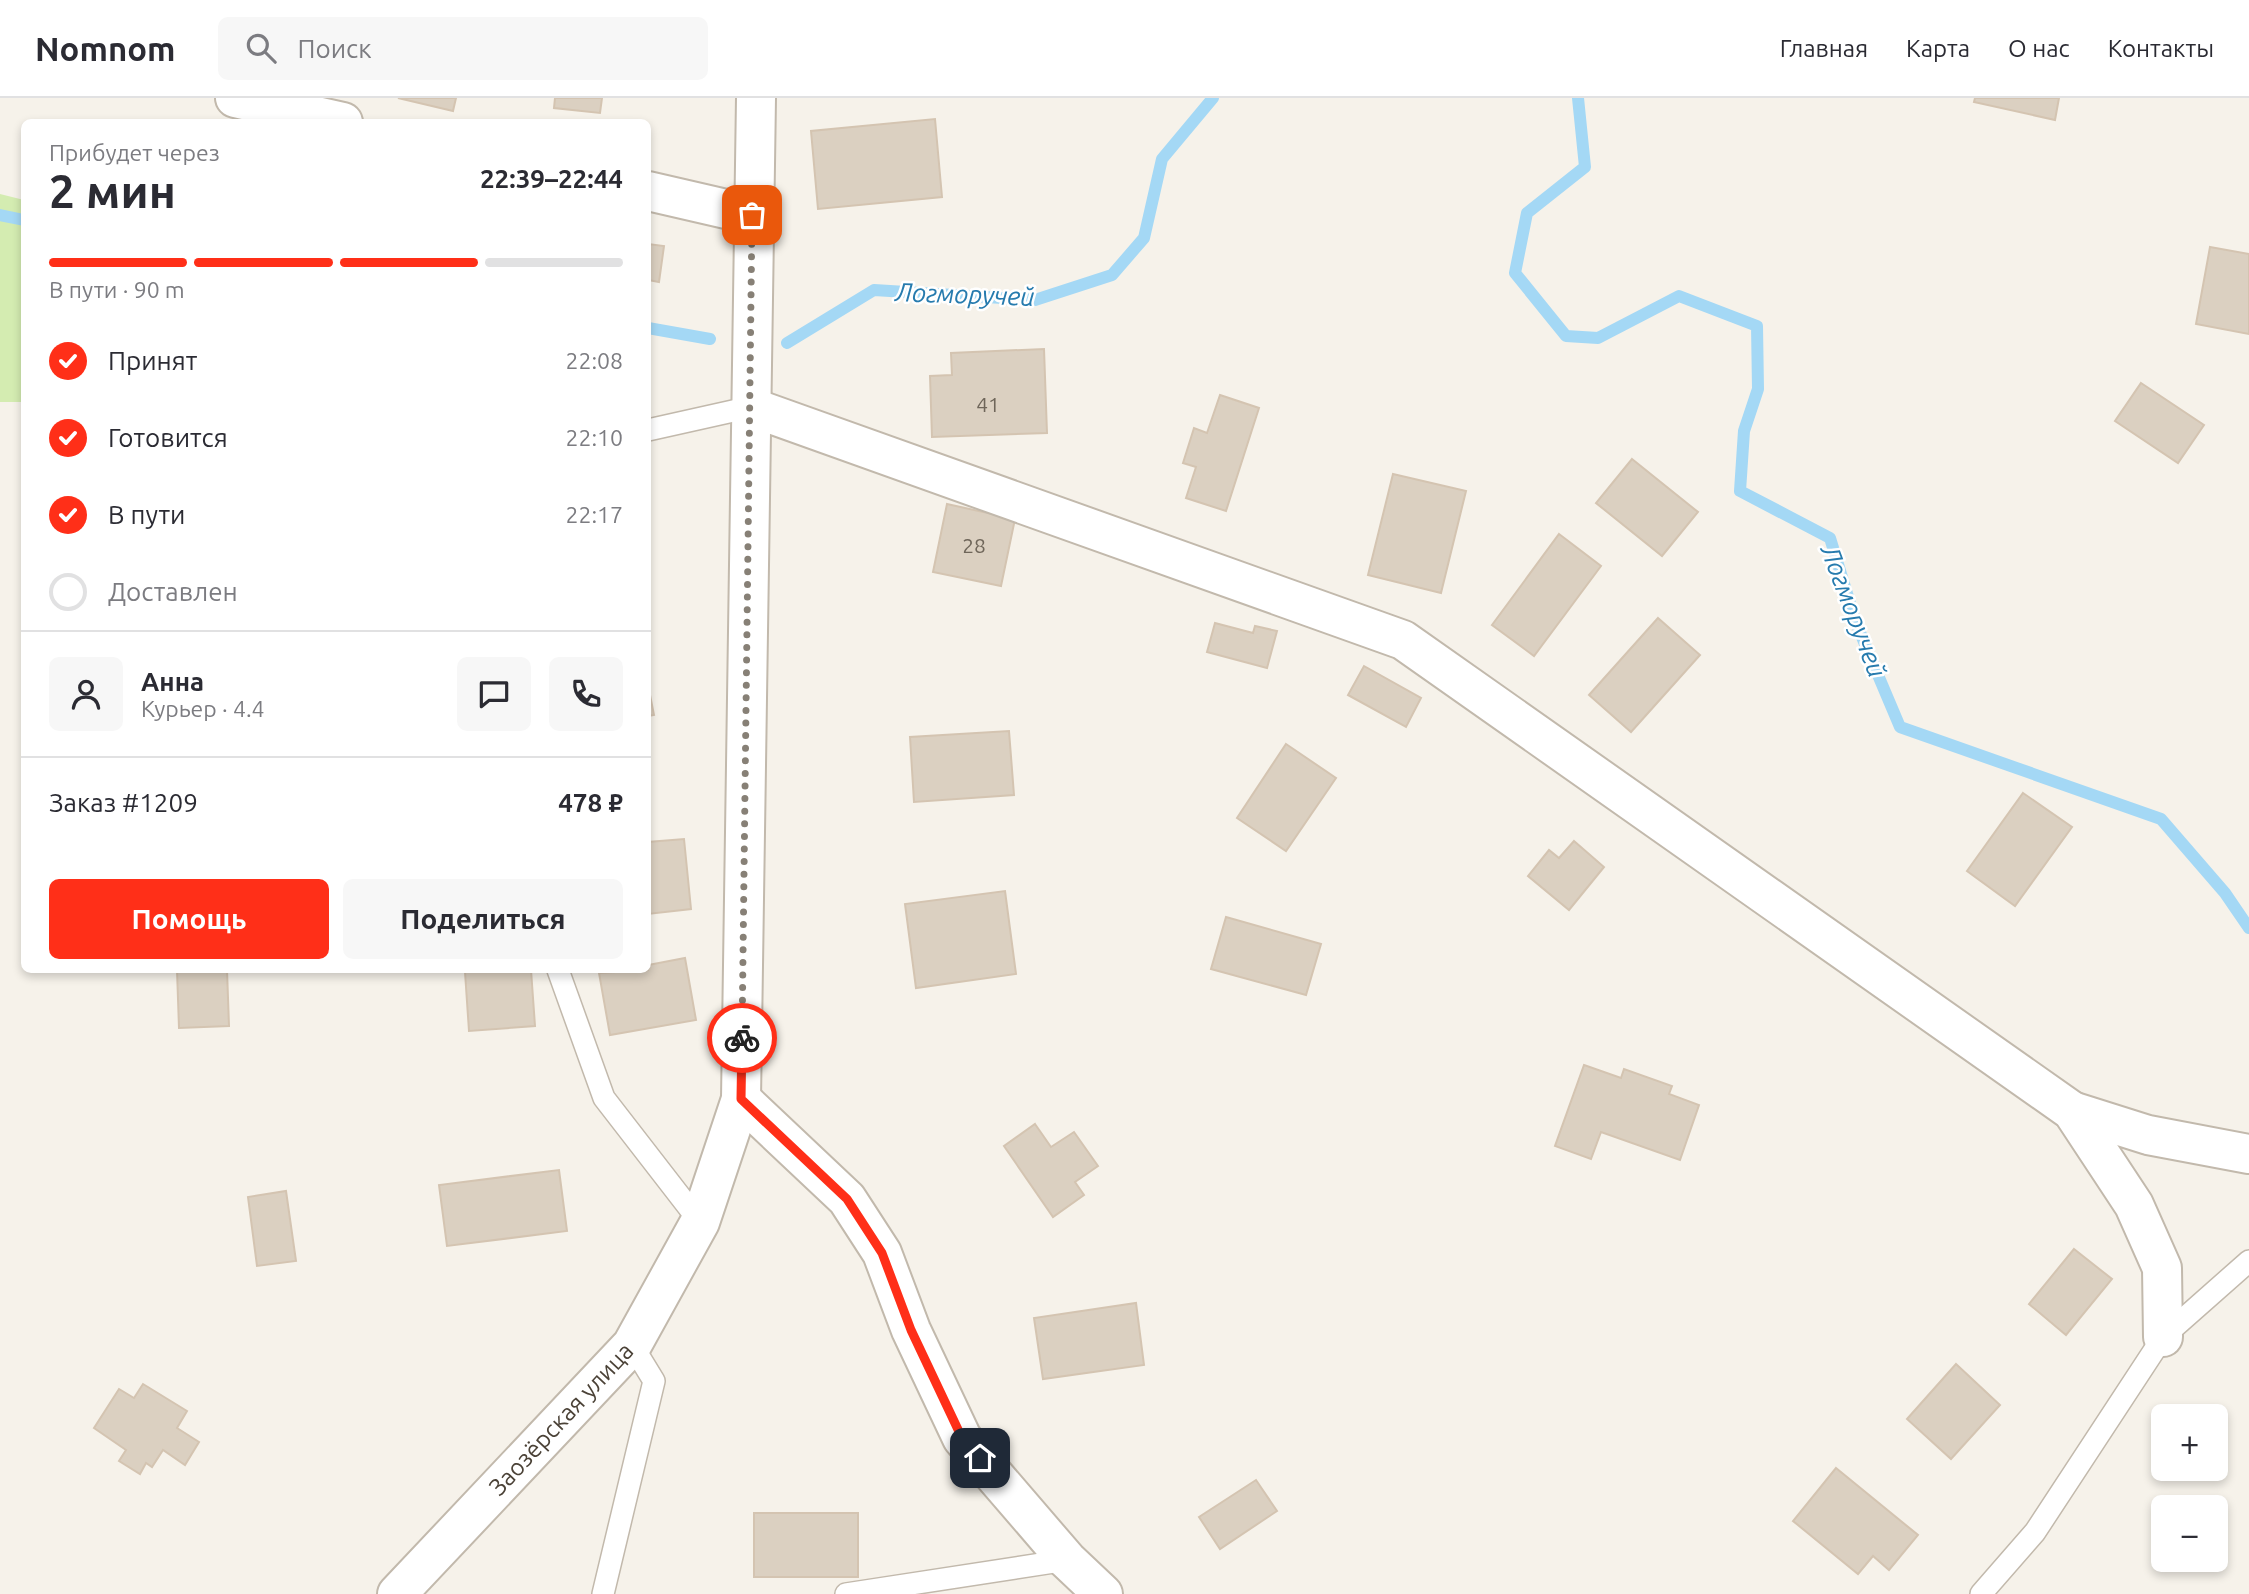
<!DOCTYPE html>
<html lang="ru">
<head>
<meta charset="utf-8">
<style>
	body { margin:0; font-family:Ubuntu,sans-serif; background:#f7f7f7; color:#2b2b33; height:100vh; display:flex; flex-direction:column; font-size:26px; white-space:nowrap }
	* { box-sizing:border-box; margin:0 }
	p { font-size:23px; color:#7c7c81 }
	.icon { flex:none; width:38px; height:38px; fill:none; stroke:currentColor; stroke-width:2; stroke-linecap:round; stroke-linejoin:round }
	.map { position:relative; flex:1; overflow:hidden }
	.panel { position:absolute; left:21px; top:21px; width:630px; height:854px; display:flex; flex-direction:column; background:#fff; border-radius:10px; box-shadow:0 4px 10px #0003 }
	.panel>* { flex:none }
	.buttons { position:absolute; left:2151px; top:1306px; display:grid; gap:14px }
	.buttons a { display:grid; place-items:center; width:77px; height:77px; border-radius:10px; background:#fff; box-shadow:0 4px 10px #0003; font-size:35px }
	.pin { position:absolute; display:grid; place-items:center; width:60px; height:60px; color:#fff; margin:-30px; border-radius:14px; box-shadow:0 4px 10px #0006 }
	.courier { position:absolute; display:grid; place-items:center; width:70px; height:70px; margin:-35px; border:5px solid #ff2f18; border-radius:50%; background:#fff; color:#222; box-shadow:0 2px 9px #0007 }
	.head em { font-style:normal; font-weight:700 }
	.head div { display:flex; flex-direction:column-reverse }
	.head { display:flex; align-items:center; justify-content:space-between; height:119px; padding:0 28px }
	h1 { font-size:46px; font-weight:700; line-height:52px }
	.bar { display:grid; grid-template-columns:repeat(4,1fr); gap:10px 7px; align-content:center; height:84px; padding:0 28px }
	.bar i { height:9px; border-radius:5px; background:#e1e1e2 }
	.bar .selected { background:#ff2f18 }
	.bar p { grid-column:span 4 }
	.line { display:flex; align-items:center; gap:18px; padding:0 28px; border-top:2px solid #e1e1e2 }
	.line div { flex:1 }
	.round { display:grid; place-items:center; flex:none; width:74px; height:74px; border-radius:10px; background:#f7f7f7 }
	ol { padding:0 28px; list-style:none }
	li { display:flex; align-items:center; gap:21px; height:77px }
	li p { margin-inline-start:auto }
	li .icon { padding:7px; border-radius:50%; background:#ff2f18; color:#fff; stroke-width:4 }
	li:last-child { color:#7c7c81 }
	li i { width:38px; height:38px; border:4px solid #e1e1e2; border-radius:50% }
	.button { display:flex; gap:14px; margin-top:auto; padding:14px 28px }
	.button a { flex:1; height:80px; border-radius:10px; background:#ff2f18; color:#fff; font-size:28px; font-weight:700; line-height:80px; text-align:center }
	.button a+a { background:#f7f7f7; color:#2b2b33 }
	header { display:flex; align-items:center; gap:42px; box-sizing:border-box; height:98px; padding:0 35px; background:#fff; border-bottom:2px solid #e1e1e2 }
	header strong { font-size:33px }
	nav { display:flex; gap:38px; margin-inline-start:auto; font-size:24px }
	.search { width:490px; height:63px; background:#f7f7f7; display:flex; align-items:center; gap:18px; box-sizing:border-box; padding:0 24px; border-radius:10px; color:#7c7c81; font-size:26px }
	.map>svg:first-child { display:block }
	.green { fill:#d4ecb1 }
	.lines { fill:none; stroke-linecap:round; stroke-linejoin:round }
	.stream { stroke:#a4d8f5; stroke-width:12 }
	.building { fill:#dbd0c1; stroke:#d4c4b1; stroke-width:2 }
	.service-casing { stroke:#c2b9ac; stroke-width:24 }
	.minor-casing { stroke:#c2b9ac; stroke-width:42 }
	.tertiary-casing { stroke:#c2b9ac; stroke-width:42 }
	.service { stroke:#fff; stroke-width:21 }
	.minor { stroke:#fff; stroke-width:38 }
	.tertiary { stroke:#fff; stroke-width:38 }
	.done { stroke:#878076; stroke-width:7; stroke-dasharray:0 12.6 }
	.route { stroke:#ff2f18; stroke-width:9 }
	.labels { text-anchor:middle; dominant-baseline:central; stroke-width:5; stroke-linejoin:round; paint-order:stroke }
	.number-label { font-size:21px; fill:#6f665a }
	.street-label { font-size:24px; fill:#4b4237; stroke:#fff }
	.water-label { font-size:26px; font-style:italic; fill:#267bae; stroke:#fff }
</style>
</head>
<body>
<header>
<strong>Nomnom</strong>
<div class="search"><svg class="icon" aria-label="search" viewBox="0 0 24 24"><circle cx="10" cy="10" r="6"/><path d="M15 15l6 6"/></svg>Поиск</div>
<nav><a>Главная</a><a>Карта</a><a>О нас</a><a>Контакты</a></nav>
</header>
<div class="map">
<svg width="2249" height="1496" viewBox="0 0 2249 1496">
	<rect width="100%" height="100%" fill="#f6f2ea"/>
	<path class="green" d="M0 96 24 102V304H0Z"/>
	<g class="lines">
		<g class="stream">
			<path d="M1578 0 1585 69 1527 115 1515 175 1566 238 1598 240 1679 198 1757 228 1758 291 1744 333 1740 393 1830 440 1856 525 1900 629 2161 721 2225 795 2249 830"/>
			<path d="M0 117 24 122"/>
			<path d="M648 230 710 241"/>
			<path d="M787 245 874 192 1035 202 1112 177 1144 140 1162 61 1213 0"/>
		</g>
	</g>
	<g class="building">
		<path d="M398 0H456L453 13Z"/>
		<path d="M555 0H602L600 15 554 10Z"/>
		<path d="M1975 0H2059L2055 22 1974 4Z"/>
		<path d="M935 21 942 99 818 111 811 33Z"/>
		<path d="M648 146 664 148 659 184 648 182Z"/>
		<path d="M2210 149 2249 156V236L2196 226Z"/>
		<path d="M1044 251 1047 335 932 339 930 278 952 277 951 255Z"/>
		<path d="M2141 285 2204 327 2178 365 2115 323Z"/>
		<path d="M1220 297 1259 310 1226 413 1186 400 1196 369 1183 365 1194 330 1207 335Z"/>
		<path d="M1632 361 1698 414 1662 458 1596 405Z"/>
		<path d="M1393 376 1466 393 1441 495 1368 477Z"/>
		<path d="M947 406 1015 421 1001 488 933 474Z"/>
		<path d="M1559 436 1601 468 1534 558 1492 527Z"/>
		<path d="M1658 520 1700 557 1631 634 1589 597Z"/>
		<path d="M1215 525 1253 535 1255 528 1277 533 1267 570 1207 554Z"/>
		<path d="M1364 568 1421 600 1406 629 1348 597Z"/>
		<path d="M648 587 654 617 648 618Z"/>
		<path d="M1009 633 1014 697 914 704 910 639Z"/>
		<path d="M1286 646 1336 680 1286 753 1237 720Z"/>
		<path d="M2023 695 2072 729 2015 808 1967 773Z"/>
		<path d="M684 741 691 811 648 816V744Z"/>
		<path d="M1574 743 1604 769 1569 812 1528 778 1549 752 1559 760Z"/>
		<path d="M1005 793 1016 876 916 890 905 806Z"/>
		<path d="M1226 819 1321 846 1306 897 1211 871Z"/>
		<path d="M685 860 696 922 610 937 599 875 648 872V867Z"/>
		<path d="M177 872H227L229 928 179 930Z"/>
		<path d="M498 872H531L535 928 469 933 465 874Z"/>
		<path d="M1584 967 1621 980 1624 971 1672 988 1669 996 1699 1007 1680 1062 1601 1034 1591 1061 1555 1048Z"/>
		<path d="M1035 1026 1051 1049 1074 1034 1098 1068 1075 1084 1084 1097 1053 1119 1004 1048Z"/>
		<path d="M559 1072 567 1133 447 1148 439 1087Z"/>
		<path d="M286 1093 296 1163 257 1168 248 1099Z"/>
		<path d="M2074 1151 2112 1181 2066 1237 2029 1206Z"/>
		<path d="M1136 1205 1144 1267 1043 1281 1034 1220Z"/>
		<path d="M1956 1266 2000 1307 1951 1361 1907 1321Z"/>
		<path d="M143 1286 187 1313 177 1330 199 1344 185 1367 163 1352 152 1369 146 1365 140 1376 119 1363 126 1352 94 1330 119 1291 134 1300Z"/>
		<path d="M1836 1370 1918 1437 1889 1472 1873 1458 1858 1476 1793 1423Z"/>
		<path d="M1256 1382 1277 1413 1220 1451 1199 1419Z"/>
		<rect x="754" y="1415" width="104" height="64"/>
	</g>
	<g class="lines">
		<g class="service-casing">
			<g id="service">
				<path d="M648 332 751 309"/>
				<path d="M558 872 604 1000 700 1124"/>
				<path d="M603 1496 654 1283 632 1247"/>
				<path d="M846 1496 1067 1462"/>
				<path d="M1981 1496 2035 1434 2163 1239 2249 1163"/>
			</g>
		</g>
		<g class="minor-casing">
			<g id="minor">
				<path d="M235 0 343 24"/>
				<path d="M648 93 752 117"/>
				<path d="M751 309 1403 542 2072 1013 2134 1107 2162 1170 2163 1239"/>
				<path d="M2072 1013 2148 1037 2249 1056"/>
			</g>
		</g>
		<g class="tertiary-casing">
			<g id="tertiary">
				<path d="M741 1001 847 1101 882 1155 911 1232 962 1340 1067 1462 1103 1496"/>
				<path d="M397 1496 632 1247 700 1124 741 1001 756 0"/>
			</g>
		</g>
		<use href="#service" class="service"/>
		<use href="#minor" class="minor"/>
		<use href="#tertiary" class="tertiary"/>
	</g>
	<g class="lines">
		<path class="done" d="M742 940 752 117"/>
		<path class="route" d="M742 940 741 1001 847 1101 882 1155 911 1232 962 1340 980 1360"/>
	</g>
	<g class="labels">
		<g class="number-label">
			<text x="988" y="306">41</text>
			<text x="974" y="447">28</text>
		</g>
		<g class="street-label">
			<text transform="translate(561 1321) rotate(-47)">Заозёрская улица</text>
		</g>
		<g class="water-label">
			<text transform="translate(965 196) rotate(2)">Логморучей</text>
			<text transform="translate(1854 513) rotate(69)">Логморучей</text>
		</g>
	</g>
</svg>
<div class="buttons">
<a>+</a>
<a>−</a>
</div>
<div class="pin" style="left:752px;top:117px;background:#ea580c"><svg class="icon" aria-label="bag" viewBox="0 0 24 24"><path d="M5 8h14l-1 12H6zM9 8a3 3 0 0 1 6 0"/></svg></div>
<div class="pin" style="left:980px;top:1360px;background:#1f2937"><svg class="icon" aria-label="home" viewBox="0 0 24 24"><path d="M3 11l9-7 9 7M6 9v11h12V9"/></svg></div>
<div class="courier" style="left:742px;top:940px"><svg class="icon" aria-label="bike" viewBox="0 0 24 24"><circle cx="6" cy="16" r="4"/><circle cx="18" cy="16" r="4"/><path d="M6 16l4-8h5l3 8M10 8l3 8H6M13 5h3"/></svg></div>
<section class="panel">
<div class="head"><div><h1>2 мин</h1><p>Прибудет через</p></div><em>22:39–22:44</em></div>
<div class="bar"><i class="selected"></i><i class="selected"></i><i class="selected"></i><i></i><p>В пути · 90 m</p></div>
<ol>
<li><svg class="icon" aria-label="check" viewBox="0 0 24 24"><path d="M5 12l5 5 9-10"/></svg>Принят<p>22:08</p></li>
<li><svg class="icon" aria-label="check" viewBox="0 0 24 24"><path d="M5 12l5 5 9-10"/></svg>Готовится<p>22:10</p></li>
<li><svg class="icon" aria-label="check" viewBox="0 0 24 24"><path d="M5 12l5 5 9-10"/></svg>В пути<p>22:17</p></li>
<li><i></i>Доставлен</li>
</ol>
<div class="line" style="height:126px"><a class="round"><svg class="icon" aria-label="person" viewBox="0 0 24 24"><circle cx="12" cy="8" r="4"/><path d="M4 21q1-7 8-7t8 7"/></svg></a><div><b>Анна</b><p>Курьер · 4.4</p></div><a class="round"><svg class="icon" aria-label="chat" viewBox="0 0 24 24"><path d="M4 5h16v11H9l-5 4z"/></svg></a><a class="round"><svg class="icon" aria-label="phone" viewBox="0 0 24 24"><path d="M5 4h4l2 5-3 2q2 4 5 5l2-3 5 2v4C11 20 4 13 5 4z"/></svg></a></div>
<div class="line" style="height:91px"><div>Заказ #1209</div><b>478 ₽</b></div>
<div class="button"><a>Помощь</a><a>Поделиться</a></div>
</section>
</div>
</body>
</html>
